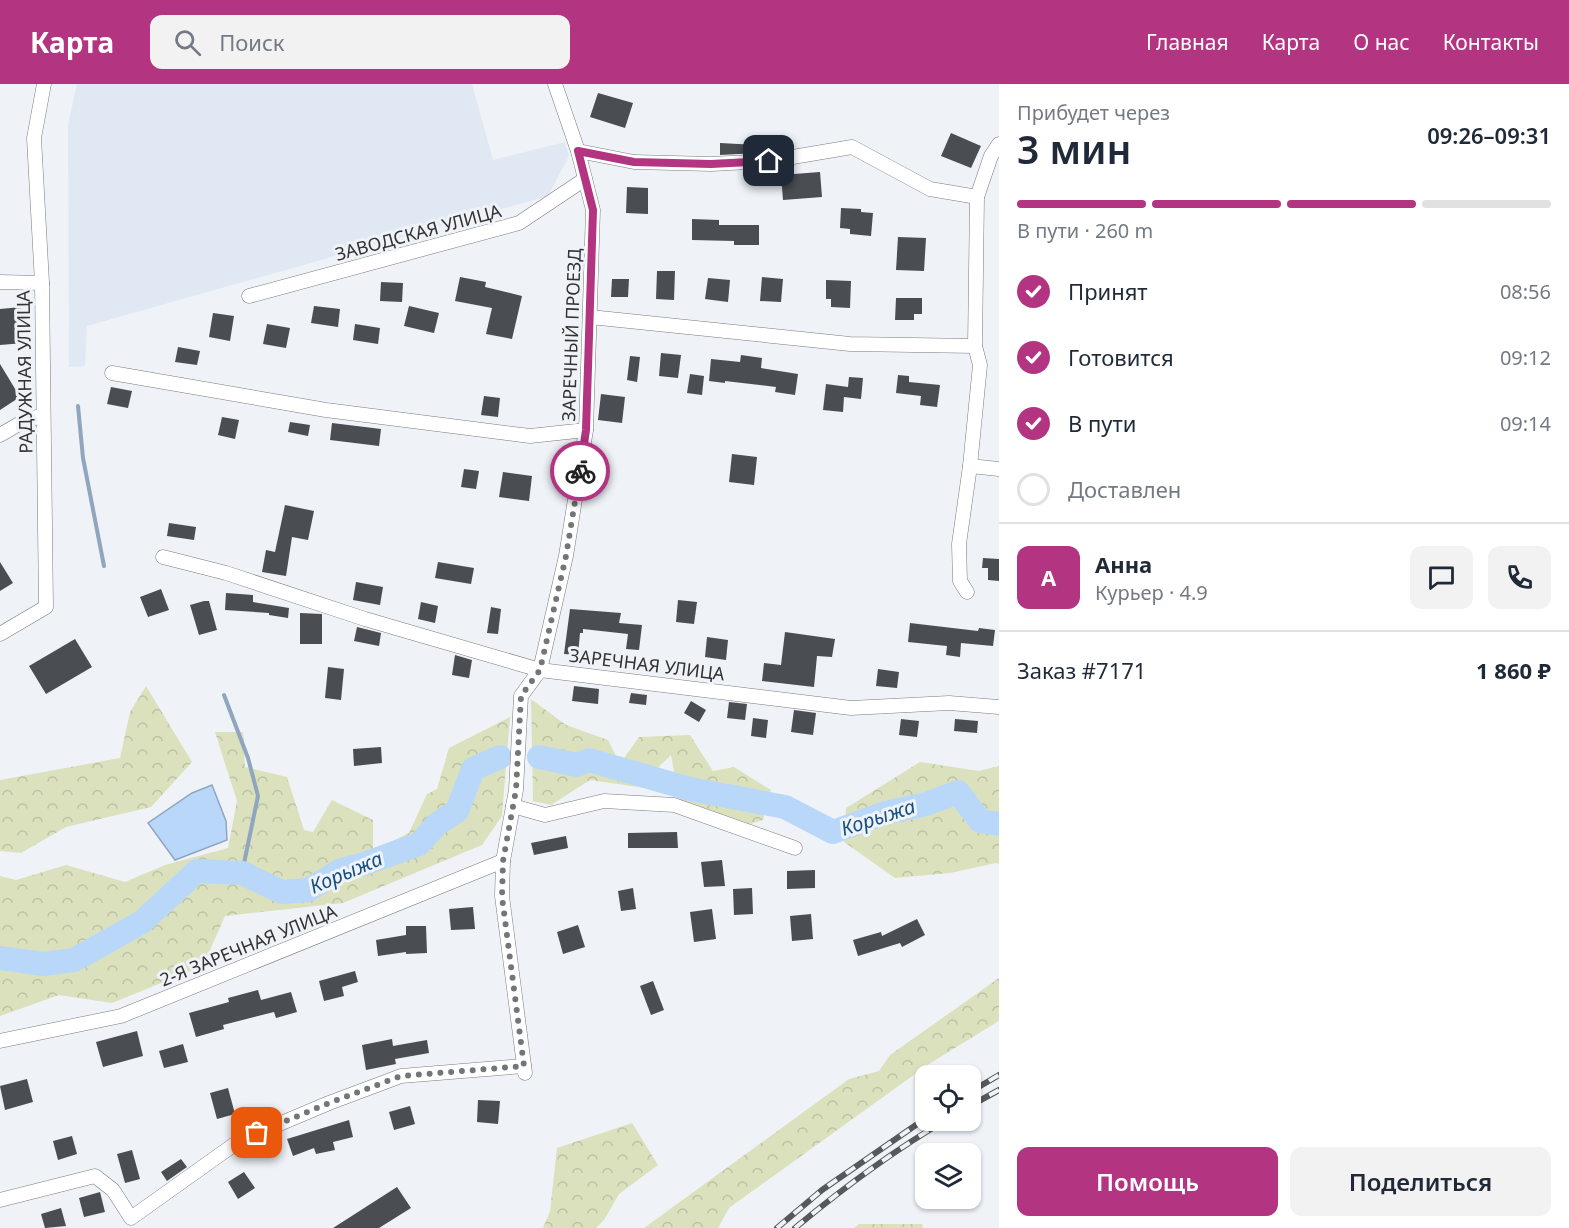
<!DOCTYPE html>
<html lang="ru">
<head>
<meta charset="utf-8">
<style>
	body { margin:0; font-family:"Noto Sans",sans-serif; background:#f2f2f3; color:#1f2937; height:100vh; display:flex; flex-direction:column; font-size:22px; white-space:nowrap }
	* { box-sizing:border-box; margin:0 }
	p { font-size:20px; color:#747a83 }
	.icon { flex:none; width:33px; height:33px; fill:none; stroke:currentColor; stroke-width:2; stroke-linecap:round; stroke-linejoin:round }
	.map { position:relative; flex:1; overflow:hidden }
	.panel { display:flex; flex-direction:column; background:#fff; width:570px }
	.panel>* { flex:none }
	.buttons { position:absolute; left:915px; top:981px; display:grid; gap:12px }
	.buttons a { display:grid; place-items:center; width:66px; height:66px; border-radius:12px; background:#fff; box-shadow:0 2px 4px #0004; font-size:30px }
	.pin { position:absolute; display:grid; place-items:center; width:51px; height:51px; color:#fff; margin:-26px; border-radius:12px; box-shadow:0 3px 9px #0006 }
	.courier { position:absolute; display:grid; place-items:center; width:60px; height:60px; margin:-30px; border:4px solid #b33481; border-radius:50%; background:#fff; color:#222; box-shadow:0 2px 8px #0007 }
	.headline em { font-style:normal; font-weight:600 }
	.headline div { display:flex; flex-direction:column-reverse }
	.headline { display:flex; align-items:center; justify-content:space-between; height:102px; padding:0 18px }
	h1 { font-size:39px; font-weight:600; line-height:45px }
	.bar { display:grid; grid-template-columns:repeat(4,1fr); gap:9px 6px; align-content:center; height:72px; padding:0 18px }
	.bar i { height:8px; border-radius:4px; background:#e0e1e3 }
	.bar .active { background:#b33481 }
	.bar p { grid-column:span 4 }
	.line { display:flex; align-items:center; gap:15px; padding:0 18px; border-top:2px solid #e0e1e3 }
	.line div { flex:1 }
	.round { display:grid; place-items:center; flex:none; width:63px; height:63px; border-radius:12px; background:#f2f2f3 }
	ol { padding:0 18px; list-style:none }
	li { display:flex; align-items:center; gap:18px; height:66px }
	li p { margin-inline-start:auto }
	li .icon { padding:6px; border-radius:50%; background:#b33481; color:#fff; stroke-width:4 }
	li:last-child { color:#747a83 }
	li i { width:33px; height:33px; border:3px solid #e0e1e3; border-radius:50% }
	.cta { display:flex; gap:12px; margin-top:auto; padding:12px 18px }
	.cta a { flex:1; height:69px; border-radius:12px; background:#b33481; color:#fff; font-size:24px; font-weight:600; line-height:69px; text-align:center }
	.cta a+a { background:#f2f2f3; color:#1f2937 }
	header { display:flex; align-items:center; gap:36px; box-sizing:border-box; height:84px; padding:0 30px; background:#b33481; color:#fff }
	header strong { font-size:28px }
	nav { display:flex; gap:33px; margin-inline-start:auto; font-size:21px }
	.search { width:420px; height:54px; background:#f2f2f3; display:flex; align-items:center; gap:15px; box-sizing:border-box; padding:0 21px; border-radius:12px; color:#747a83; font-size:22px }
	main { display:flex; flex:1; min-height:0 }
	.map>svg:first-child { display:block }
	.built { fill:#dfe8f3 }
	.forest { fill:url(#forest-crowns) }
	.water { fill:#b9d8f9; stroke:#90a6be; stroke-width:1.5 }
	.lines { fill:none; stroke-linecap:round; stroke-linejoin:round }
	.stream { stroke:#90a6be; stroke-width:4 }
	.river { stroke:#b9d8f9; stroke-width:24 }
	.building { fill:#4a4d51 }
	.street-casing { stroke:#787b7f; stroke-width:15 }
	.street { stroke:#fff; stroke-width:14 }
	.rail-casing { stroke:#56595b; stroke-width:6 }
	.rail { stroke:#eff3f8; stroke-width:4; stroke-dasharray:11; stroke-linecap:butt }
	.done { stroke:#737678; stroke-width:6; stroke-dasharray:0 10.8 }
	.route { stroke:#b33481; stroke-width:8 }
	.labels { text-anchor:middle; dominant-baseline:central; stroke-width:6; stroke-linejoin:round; paint-order:stroke }
	.street-label { font-size:18px; fill:#303233; stroke:#eff3f8 }
	.water-label { font-size:20px; font-style:italic; fill:#164f81; stroke:#eff3f8 }
</style>
</head>
<body>
<header>
<strong>Карта</strong>
<div class="search"><svg class="icon" aria-label="search" viewBox="0 0 24 24"><circle cx="10" cy="10" r="6"/><path d="M15 15l6 6"/></svg>Поиск</div>
<nav><a>Главная</a><a>Карта</a><a>О нас</a><a>Контакты</a></nav>
</header>
<main>
<div class="map">
<svg width="999" height="1144" viewBox="0 0 999 1144">
	<defs>
		<pattern id="forest-crowns" width="20" height="18" patternUnits="userSpaceOnUse" patternTransform="scale(1.5)"><rect width="20" height="18" fill="#dbe1bd"/><path d="M2 6a3 3 0 1 1 6 0M12 15a3 3 0 1 1 6 0" fill="none" stroke="#bcc2a3"/></pattern>
	</defs>
	<rect width="100%" height="100%" fill="#eff3f8"/>
	<path class="built" d="M77 0H472L493 76 565 58 569 72 548 112 87 242 85 282 69 283 68 41Z"/>
	<g class="forest">
		<path d="M146 602 192 678 151 723 66 743 21 769 0 767V696L120 674 130 628Z"/>
		<path d="M531 615 566 641 608 656 620 680 639 653 690 651 713 687 734 683 771 706 763 736 750 740 679 715 671 671 638 703 590 696 551 721 533 717Z"/>
		<path d="M510 633 502 732 482 761 343 819 225 832 203 882 112 919 59 911 0 932V792L16 796 66 781 125 798 165 781 228 764 237 717 215 648H243L245 683 287 693 304 746 313 748 332 716 373 736V767L409 749 427 710 437 705 449 664Z"/>
		<path d="M920 678 979 687 999 682V780L996 779 950 789 895 794 844 758 846 724Z"/>
		<path d="M999 894V936L997 938 929 980 729 1124 718 1144H644L849 995 879 987 890 971Z"/>
		<path d="M632 1039 658 1081 619 1110 604 1136 596 1144H543L550 1127 557 1064Z"/>
		<path d="M859 1140H922L923 1144H854Z"/>
	</g>
	<path class="water" d="M212 701 226 737 227 756 175 776 148 739 192 709Z"/>
	<g class="lines">
		<g class="stream">
			<path d="M78 322 83 374 104 482"/>
			<path d="M224 611 248 674 258 712 242 789"/>
		</g>
		<g class="river">
			<path d="M539 673 577 681 589 676 690 705 785 723 833 748 885 729 926 720 958 708 980 737 999 740"/>
			<path d="M0 874 43 880 74 876 142 838 197 787 242 789 282 808 308 806 341 786 364 780 419 760 437 740 457 727 473 685 500 673"/>
		</g>
	</g>
	<g class="building">
		<path d="M598 9 633 19 625 44 590 33Z"/>
		<path d="M951 49 981 62 971 84 941 72Z"/>
		<path d="M720 59 757 61 758 69 720 71Z"/>
		<path d="M820 88 822 113 783 116 781 91Z"/>
		<path d="M627 103 648 104V130L626 129Z"/>
		<path d="M841 124 861 125V128L873 129 871 152 850 150V145L840 144Z"/>
		<path d="M692 135 719 136V141H759V161H734V157L692 156Z"/>
		<path d="M898 153 926 154 924 187 896 186Z"/>
		<path d="M657 187H675L674 216 656 215Z"/>
		<path d="M460 193 486 198 485 203 522 212 512 255 486 250 492 224 455 217Z"/>
		<path d="M762 193 783 195 781 218 760 217Z"/>
		<path d="M708 194 730 196 728 218 705 215Z"/>
		<path d="M612 195H629L628 213H611Z"/>
		<path d="M826 196 851 197 850 224 831 223V215H826Z"/>
		<path d="M381 198 403 199 402 218 380 217Z"/>
		<path d="M896 214H922V230H914V236H895Z"/>
		<path d="M314 222 340 225 338 243 311 239Z"/>
		<path d="M409 222 439 229 434 249 404 242Z"/>
		<path d="M21 223 24 259 0 261V225Z"/>
		<path d="M213 229 234 232 230 257 209 253Z"/>
		<path d="M267 240 290 244 286 264 263 260Z"/>
		<path d="M355 240 380 244 378 260 353 256Z"/>
		<path d="M178 263 200 267 197 281 175 278Z"/>
		<path d="M661 269 681 271 678 294 659 292Z"/>
		<path d="M741 271 762 274 761 284 798 290 795 311 775 308 776 303 725 297V299L709 297 711 275 740 278Z"/>
		<path d="M630 272 640 273 637 298 627 296Z"/>
		<path d="M0 280 20 313 0 326Z"/>
		<path d="M690 290 704 292 702 311 687 309Z"/>
		<path d="M898 291 909 292V298L940 301 937 323 920 321 921 312 896 309Z"/>
		<path d="M849 293 863 294 861 315 844 313 843 328 823 326 826 300 848 303Z"/>
		<path d="M111 303 132 307 128 324 107 320Z"/>
		<path d="M601 310 625 313 622 339 598 336Z"/>
		<path d="M484 312 500 314 498 333 481 331Z"/>
		<path d="M222 333 239 336 235 355 218 351Z"/>
		<path d="M290 338 310 341 308 352 288 348Z"/>
		<path d="M332 339 381 345 379 362 330 356Z"/>
		<path d="M732 370 757 373 754 401 729 398Z"/>
		<path d="M464 385 479 387 476 405 461 403Z"/>
		<path d="M503 388 532 392 529 417 499 413Z"/>
		<path d="M285 421 314 427 308 456 292 453 286 492 262 488 266 466 275 468Z"/>
		<path d="M169 439 196 443 194 456 167 452Z"/>
		<path d="M983 474 999 475V497L988 496V484H982Z"/>
		<path d="M0 478 13 499 0 507Z"/>
		<path d="M438 478 474 484 471 500 435 494Z"/>
		<path d="M356 498 383 503 380 521 353 516Z"/>
		<path d="M161 505 169 526 148 533 140 513Z"/>
		<path d="M226 509 253 511V518L289 524 288 534 269 531V529L225 526Z"/>
		<path d="M678 516 697 518 694 540 676 538Z"/>
		<path d="M204 517H209L217 546 199 551 190 521Z"/>
		<path d="M421 518 438 522 435 539 418 535Z"/>
		<path d="M491 523 501 525 498 550 487 549Z"/>
		<path d="M570 525 621 529 619 539 642 541 639 566 626 565 628 550 583 545V549H580L578 571 564 570Z"/>
		<path d="M300 529 322 530V560H300Z"/>
		<path d="M910 539 978 547 979 544 995 546 993 562 961 559 960 573 946 571 947 562 908 558Z"/>
		<path d="M357 543 381 549 379 562 354 557Z"/>
		<path d="M785 548 835 555 832 573 817 572 814 603 762 597 764 579 781 581Z"/>
		<path d="M707 553 728 556 726 576 705 573Z"/>
		<path d="M75 555 92 583 46 610 29 582Z"/>
		<path d="M455 571 472 576 469 594 452 591Z"/>
		<path d="M328 583 344 585 341 616 325 614Z"/>
		<path d="M878 585 899 588 897 604 876 602Z"/>
		<path d="M574 602 599 605 598 620 572 617Z"/>
		<path d="M631 609 647 611 646 621 629 619Z"/>
		<path d="M691 617 706 626 699 638 684 629Z"/>
		<path d="M729 618 747 620 745 636 727 634Z"/>
		<path d="M794 626 816 629 813 651 791 648Z"/>
		<path d="M753 634 768 636 766 654 751 652Z"/>
		<path d="M901 635 919 637 917 653 899 651Z"/>
		<path d="M955 635 978 637 977 649 954 647Z"/>
		<path d="M381 663 382 679 354 682 353 665Z"/>
		<path d="M677 748 678 764H628V749Z"/>
		<path d="M566 752 568 764 534 771 531 759Z"/>
		<path d="M722 776 725 802 704 803 701 778Z"/>
		<path d="M815 786V804L787 805V787Z"/>
		<path d="M633 804 636 825 621 827 618 807Z"/>
		<path d="M752 804 753 830 734 831 733 805Z"/>
		<path d="M473 823 475 845 451 846 449 825Z"/>
		<path d="M712 825 716 855 694 858 690 828Z"/>
		<path d="M811 830 813 855 792 857 790 832Z"/>
		<path d="M917 835 925 851 902 863 900 859 858 872 853 856 881 848 882 852Z"/>
		<path d="M578 841 585 863 563 870 557 848Z"/>
		<path d="M406 842H426L427 869 406 870V868L378 872 376 856 406 851Z"/>
		<path d="M355 887 358 898 342 903 344 912 324 917 319 897Z"/>
		<path d="M653 897 664 926 651 931 640 902Z"/>
		<path d="M258 906 261 916 291 908 297 928 276 934 274 928 223 941 224 945 196 953 189 929 229 918 228 914Z"/>
		<path d="M137 947 143 972 103 983 96 958Z"/>
		<path d="M392 955 393 962 427 956 429 969 395 975 396 980 366 986 362 961Z"/>
		<path d="M183 960 188 978 164 984 159 967Z"/>
		<path d="M27 995 33 1018 5 1026 0 1002Z"/>
		<path d="M228 1004 235 1030 217 1035 210 1009Z"/>
		<path d="M478 1016 500 1017 498 1040 477 1038Z"/>
		<path d="M410 1022 415 1040 394 1046 389 1028Z"/>
		<path d="M349 1036 353 1053 333 1058 335 1066 316 1070 314 1064 293 1072 287 1055Z"/>
		<path d="M72 1052 77 1070 58 1076 53 1057Z"/>
		<path d="M132 1066 140 1095 125 1099 117 1070Z"/>
		<path d="M181 1075 187 1083 167 1097 161 1088Z"/>
		<path d="M244 1088 255 1104 238 1115 228 1098Z"/>
		<path d="M397 1103 411 1124 379 1144H333Z"/>
		<path d="M100 1108 105 1128 84 1133 79 1114Z"/>
		<path d="M61 1124 66 1142 45 1144 41 1130Z"/>
	</g>
	<g class="lines">
		<g class="street-casing">
			<g id="street">
				<path d="M578 67 634 78 711 80 769 77 852 63 930 105 977 113"/>
				<path d="M0 198 42 199"/>
				<path d="M249 212 519 139 585 95"/>
				<path d="M590 233 850 260 975 262"/>
				<path d="M112 289 326 326 530 352 586 346"/>
				<path d="M0 351 19 340 42 331"/>
				<path d="M970 382 999 385"/>
				<path d="M163 473 226 489 365 535 540 586 851 624 949 619 999 623"/>
				<path d="M967 508 960 497 959 460 970 382 980 281 975 262 977 113 991 72 999 60"/>
				<path d="M0 550 46 523 42 199 34 54 44 0"/>
				<path d="M513 722 545 731 604 717 674 721 795 764"/>
				<path d="M0 957 121 932 503 777"/>
				<path d="M525 989 502 812 503 777 516 706 521 612 540 586 566 472 586 346 593 126 578 67 555 0"/>
				<path d="M0 1116 95 1092 113 1106 131 1134 239 1057 329 1019 401 992 524 982"/>
			</g>
		</g>
		<use href="#street" class="street"/>
		<g class="rail-casing">
			<g id="rail">
				<path d="M970 1008 999 991"/>
				<path d="M970 1022 999 1006"/>
				<path d="M777 1144 822 1106 926 1034"/>
				<path d="M795 1144C842 1105 893 1067 946 1036"/>
			</g>
		</g>
		<use href="#rail" class="rail"/>
	</g>
	<g class="lines">
		<path class="done" d="M257 1049 329 1019 401 992 524 982 502 813 503 777 516 706 521 612 540 586 566 472 580 387"/>
		<path class="route" d="M580 387 586 346 593 126 578 67 634 78 711 80 769 77"/>
	</g>
	<g class="labels">
		<g class="street-label">
			<text transform="translate(418 148) rotate(-15)">ЗАВОДСКАЯ УЛИЦА</text>
			<text transform="translate(571 251) rotate(-88)">ЗАРЕЧНЫЙ ПРОЕЗД</text>
			<text transform="translate(24 288) rotate(-91)">РАДУЖНАЯ УЛИЦА</text>
			<text transform="translate(647 580) rotate(7)">ЗАРЕЧНАЯ УЛИЦА</text>
			<text transform="translate(248 861) rotate(-22)">2-Я ЗАРЕЧНАЯ УЛИЦА</text>
		</g>
		<g class="water-label">
			<text transform="translate(878 733) rotate(-18)">Корыжа</text>
			<text transform="translate(346 788) rotate(-23)">Корыжа</text>
		</g>
	</g>
</svg>
<div class="buttons">
<a><svg class="icon" aria-label="locate" viewBox="0 0 24 24"><circle cx="12" cy="12" r="6"/><path d="M12 2v4M12 18v4M2 12h4M18 12h4"/></svg></a>
<a><svg class="icon" aria-label="layers" viewBox="0 0 24 24"><path d="M12 4l9 5-9 5-9-5zM3 14l9 5 9-5"/></svg></a>
</div>
<div class="pin" style="left:257px;top:1049px;background:#ea580c"><svg class="icon" aria-label="bag" viewBox="0 0 24 24"><path d="M5 8h14l-1 12H6zM9 8a3 3 0 0 1 6 0"/></svg></div>
<div class="pin" style="left:769px;top:77px;background:#1f2937"><svg class="icon" aria-label="home" viewBox="0 0 24 24"><path d="M3 11l9-7 9 7M6 9v11h12V9"/></svg></div>
<div class="courier" style="left:580px;top:387px"><svg class="icon" aria-label="bike" viewBox="0 0 24 24"><circle cx="6" cy="16" r="4"/><circle cx="18" cy="16" r="4"/><path d="M6 16l4-8h5l3 8M10 8l3 8H6M13 5h3"/></svg></div>
</div>
<section class="panel">
<div class="headline"><div><h1>3 мин</h1><p>Прибудет через</p></div><em>09:26–09:31</em></div>
<div class="bar"><i class="active"></i><i class="active"></i><i class="active"></i><i></i><p>В пути · 260 m</p></div>
<ol>
<li><svg class="icon" aria-label="check" viewBox="0 0 24 24"><path d="M5 12l5 5 9-10"/></svg>Принят<p>08:56</p></li>
<li><svg class="icon" aria-label="check" viewBox="0 0 24 24"><path d="M5 12l5 5 9-10"/></svg>Готовится<p>09:12</p></li>
<li><svg class="icon" aria-label="check" viewBox="0 0 24 24"><path d="M5 12l5 5 9-10"/></svg>В пути<p>09:14</p></li>
<li><i></i>Доставлен</li>
</ol>
<div class="line" style="height:108px"><b class="round" style="background:#b33481;color:#fff">А</b><div><b>Анна</b><p>Курьер · 4.9</p></div><a class="round"><svg class="icon" aria-label="chat" viewBox="0 0 24 24"><path d="M4 5h16v11H9l-5 4z"/></svg></a><a class="round"><svg class="icon" aria-label="phone" viewBox="0 0 24 24"><path d="M5 4h4l2 5-3 2q2 4 5 5l2-3 5 2v4C11 20 4 13 5 4z"/></svg></a></div>
<div class="line" style="height:78px"><div>Заказ #7171</div><b>1 860 ₽</b></div>
<div class="cta"><a>Помощь</a><a>Поделиться</a></div>
</section>
</main>
</body>
</html>
